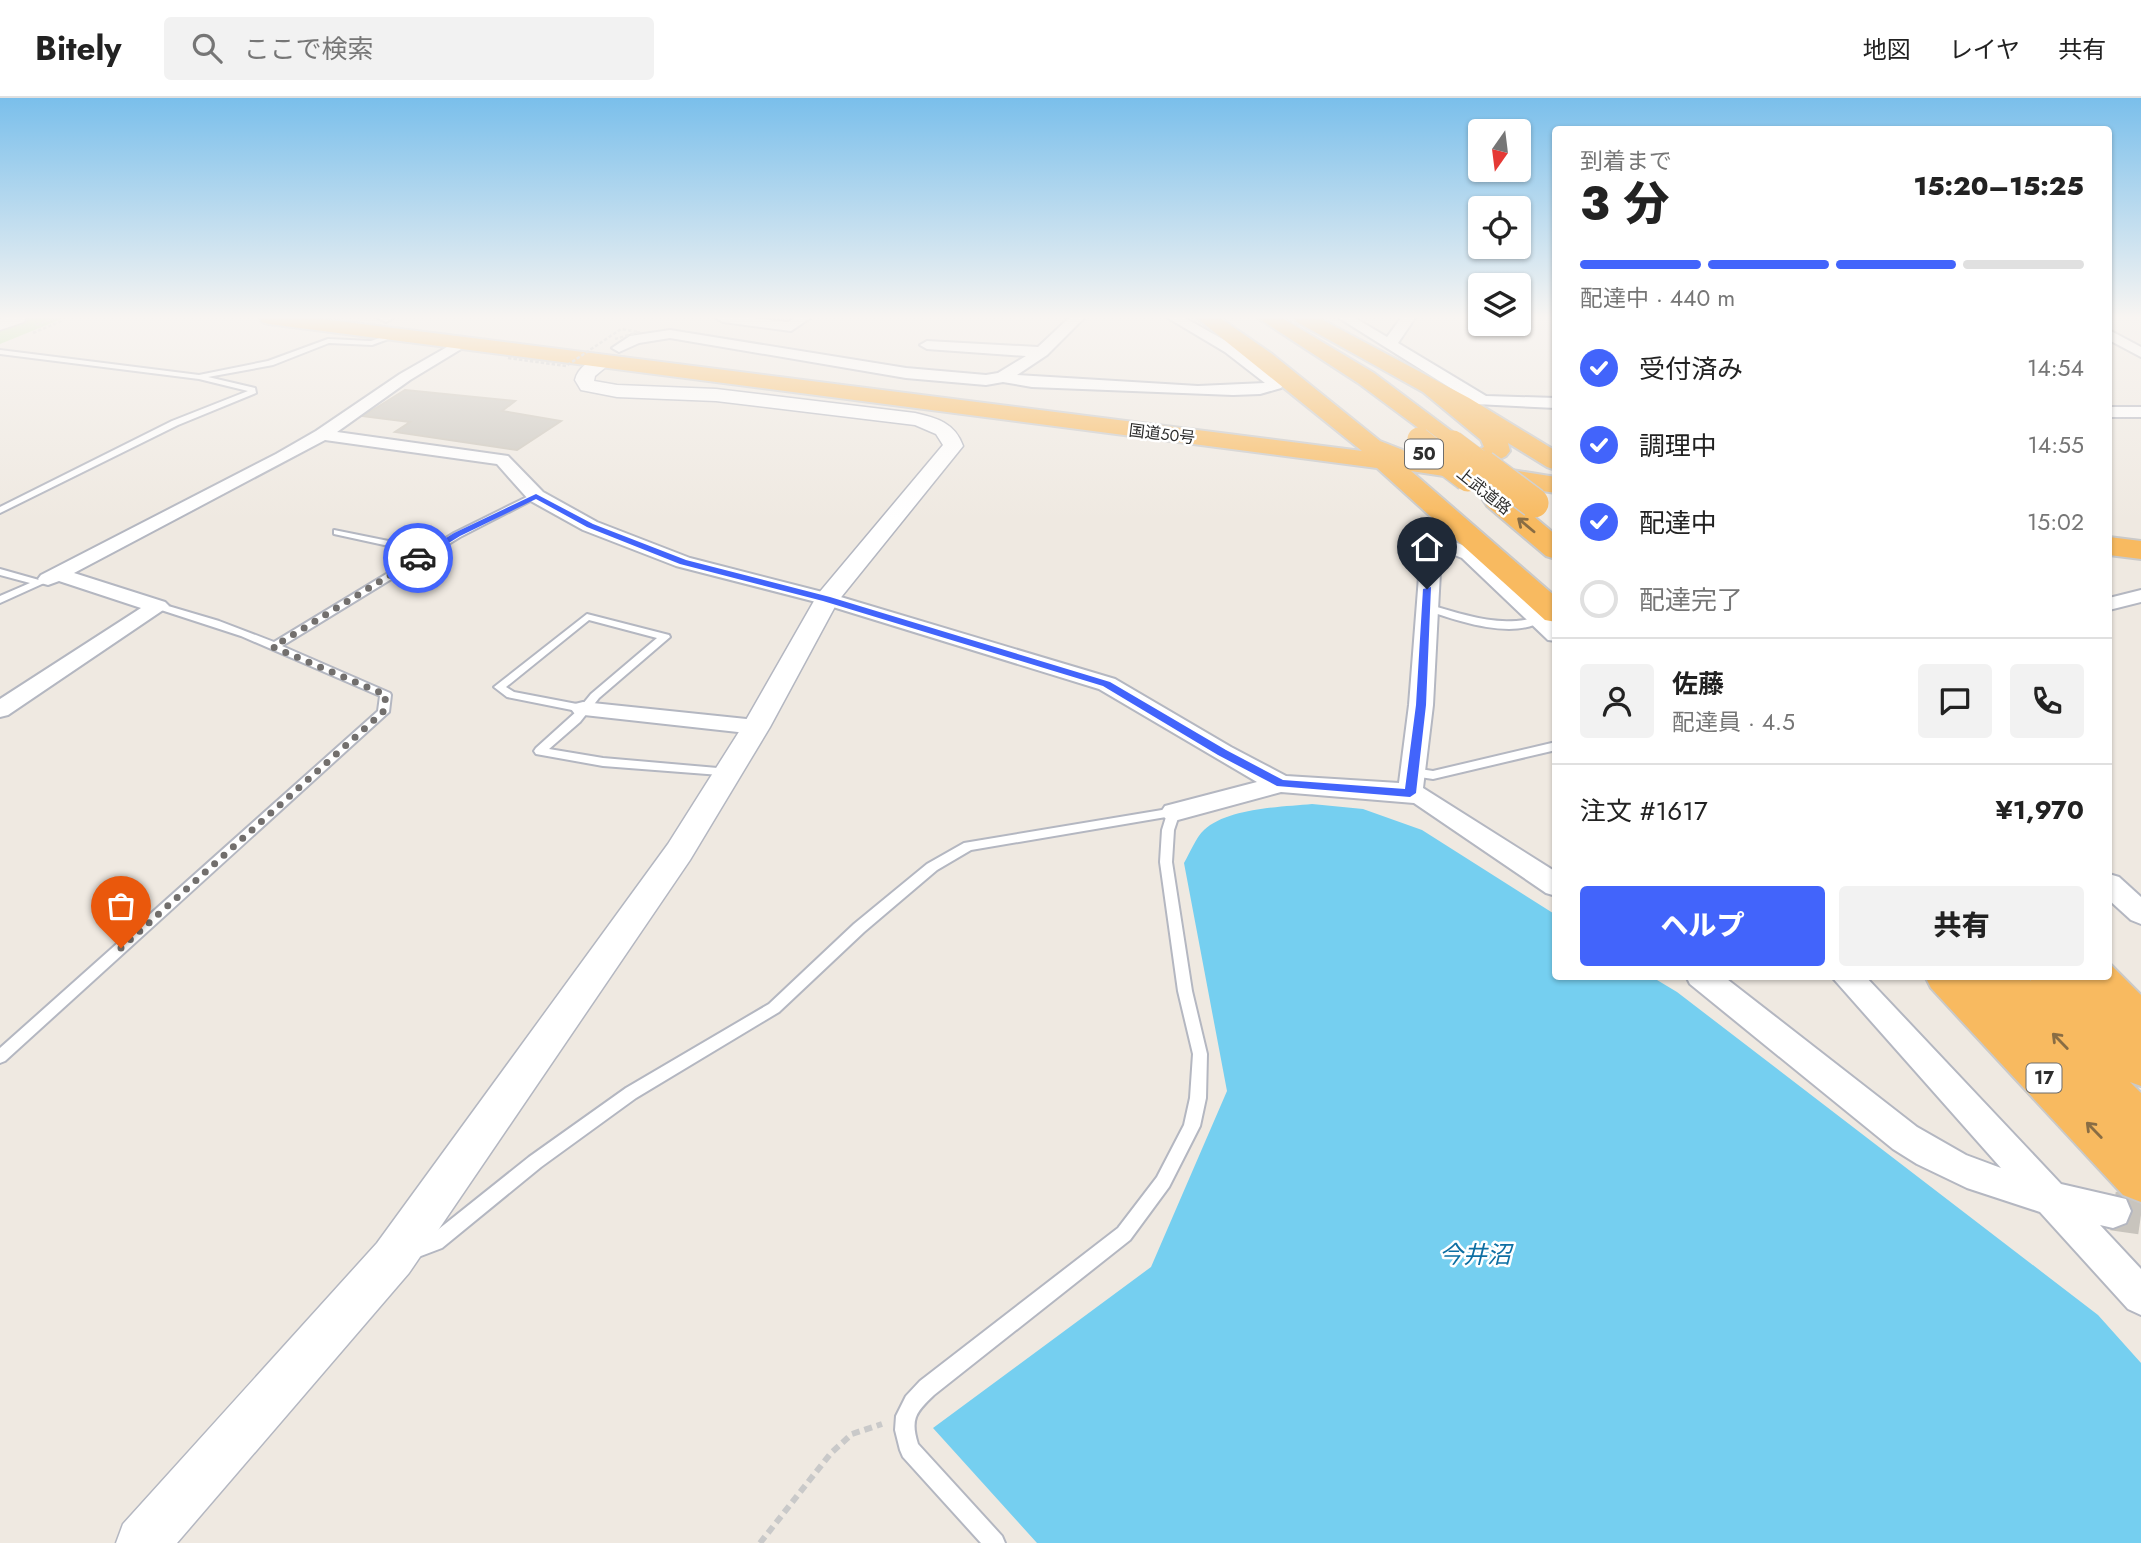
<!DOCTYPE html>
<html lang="ja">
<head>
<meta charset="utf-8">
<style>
	body { margin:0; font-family:Jost,"Noto Sans JP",sans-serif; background:#f2f2f2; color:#222; height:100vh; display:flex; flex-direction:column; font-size:26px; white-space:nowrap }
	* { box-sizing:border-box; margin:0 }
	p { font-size:23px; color:#767676 }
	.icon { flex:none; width:38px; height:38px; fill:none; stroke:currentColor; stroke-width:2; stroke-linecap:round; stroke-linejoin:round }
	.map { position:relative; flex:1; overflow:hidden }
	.details { position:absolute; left:1552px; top:28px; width:560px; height:854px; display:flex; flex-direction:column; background:#fff; border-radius:7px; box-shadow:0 2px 5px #0004 }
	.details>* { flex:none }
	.needle { width:46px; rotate:194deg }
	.controls { position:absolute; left:1468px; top:21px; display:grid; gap:14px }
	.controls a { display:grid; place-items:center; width:63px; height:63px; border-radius:7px; background:#fff; box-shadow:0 2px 5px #0004; font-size:35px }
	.pin { position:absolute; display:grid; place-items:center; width:60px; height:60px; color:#fff; margin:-72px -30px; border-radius:50% 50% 50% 0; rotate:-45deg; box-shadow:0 0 7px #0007 }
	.pin .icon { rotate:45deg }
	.courier { position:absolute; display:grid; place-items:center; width:70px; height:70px; margin:-35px; border:5px solid #4264fb; border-radius:50%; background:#fff; color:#222; box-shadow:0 2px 9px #0007 }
	.summary em { font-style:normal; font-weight:800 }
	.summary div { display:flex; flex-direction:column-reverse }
	.summary { display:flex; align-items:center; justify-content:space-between; height:119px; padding:0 28px }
	h1 { font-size:46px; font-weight:800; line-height:52px }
	.bar { display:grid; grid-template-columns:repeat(4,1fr); gap:10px 7px; align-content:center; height:84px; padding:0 28px }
	.bar i { height:9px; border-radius:5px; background:#e0e0e0 }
	.bar .selected { background:#4264fb }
	.bar p { grid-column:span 4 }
	.line { display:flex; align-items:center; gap:18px; padding:0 28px; border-top:2px solid #e0e0e0 }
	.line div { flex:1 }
	.round { display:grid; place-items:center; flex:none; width:74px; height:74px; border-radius:7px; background:#f2f2f2 }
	ol { padding:0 28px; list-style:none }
	li { display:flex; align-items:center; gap:21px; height:77px }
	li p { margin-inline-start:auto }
	li .icon { padding:7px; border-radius:50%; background:#4264fb; color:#fff; stroke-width:4 }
	li:last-child { color:#767676 }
	li i { width:38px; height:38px; border:4px solid #e0e0e0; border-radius:50% }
	.cta { display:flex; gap:14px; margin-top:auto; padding:14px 28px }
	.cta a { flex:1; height:80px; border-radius:7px; background:#4264fb; color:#fff; font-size:28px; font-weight:800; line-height:80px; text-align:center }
	.cta a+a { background:#f2f2f2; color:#222 }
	header { display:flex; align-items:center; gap:42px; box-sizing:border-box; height:98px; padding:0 35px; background:#fff; border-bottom:2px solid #e0e0e0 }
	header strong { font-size:33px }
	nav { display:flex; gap:38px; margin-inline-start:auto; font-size:24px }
	.search { width:490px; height:63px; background:#f2f2f2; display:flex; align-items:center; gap:18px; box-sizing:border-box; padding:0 24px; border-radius:7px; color:#767676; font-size:26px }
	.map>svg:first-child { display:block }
	.green { fill:#b6e59e }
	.water { fill:#75cff0 }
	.building { fill:#cbc7bf; stroke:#cbc5ba; stroke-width:2 }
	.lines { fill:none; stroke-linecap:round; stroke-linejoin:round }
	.minor-tunnel { stroke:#c8c4bd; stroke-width:39; stroke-dasharray:39 19; stroke-linecap:butt }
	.service-casing { stroke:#b4b7c1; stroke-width:4 }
	.minor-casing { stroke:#b4b7c1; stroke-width:4 }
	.tertiary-casing { stroke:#b4b7c1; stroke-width:3 }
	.trunk-casing { stroke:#c9c9c9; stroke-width:4 }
	.path-far1 { stroke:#c9c9c9; stroke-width:2.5; stroke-dasharray:3.5 2; stroke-linecap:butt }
	.path { stroke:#c9c9c9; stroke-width:6; stroke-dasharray:8 5; stroke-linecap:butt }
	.service { fill:#fff; fill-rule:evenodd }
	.minor { fill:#fff; fill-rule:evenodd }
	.tertiary { fill:#fff; fill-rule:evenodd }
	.trunk { fill:#f8ba60; fill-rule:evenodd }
	.trunk-bridge-far1-casing { stroke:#c9c9c9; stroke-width:24; stroke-linecap:butt }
	.trunk-bridge-casing { stroke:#c9c9c9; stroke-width:32; stroke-linecap:butt }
	.path-bridge { stroke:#c9c9c9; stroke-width:2.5; stroke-dasharray:3.5 2; stroke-linecap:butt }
	.trunk-bridge-far1 { stroke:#f8ba60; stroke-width:23 }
	.trunk-bridge { stroke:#f8ba60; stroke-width:29 }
	.oneway { stroke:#896d44 }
	.route { fill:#4264fb }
	.done { stroke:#726f6d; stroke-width:7; stroke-dasharray:0 12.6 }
	.labels { text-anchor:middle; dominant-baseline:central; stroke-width:5; stroke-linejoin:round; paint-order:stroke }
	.far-street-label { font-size:16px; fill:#2e2e2e; stroke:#fff }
	.shield { fill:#fff; stroke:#6d6d6d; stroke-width:2 }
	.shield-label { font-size:18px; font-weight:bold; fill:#2e2e2e }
	.near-water-label { font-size:24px; font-style:italic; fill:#0d6fa3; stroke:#fff }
</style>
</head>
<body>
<header>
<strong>Bitely</strong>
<div class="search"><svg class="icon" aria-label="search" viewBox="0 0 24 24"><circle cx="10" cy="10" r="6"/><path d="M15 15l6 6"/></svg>ここで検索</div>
<nav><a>地図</a><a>レイヤ</a><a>共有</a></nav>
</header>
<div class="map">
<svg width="2141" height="1445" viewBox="0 0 2141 1445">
	<rect width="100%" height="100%" fill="#efe9e1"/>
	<path class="green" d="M0 220H64L0 246Z"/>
	<path class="water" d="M1312 706 1363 711 1422 732 1556 817V878L1652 879 1677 894 2098 1217 2141 1265V1445H1037L933 1330 1151 1169 1227 993 1184 765C1190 755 1196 739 1204 732 1228 710 1281 709 1312 706Z"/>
	<path class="building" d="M405 292 515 303 502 313 561 323 517 352 395 334 410 324 363 318Z"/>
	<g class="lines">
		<path class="minor-tunnel" d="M2113 1113 2141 1117"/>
		<g class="service-casing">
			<g id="service">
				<path d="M397 234 400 236 399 237 372 247 329 245 273 267 208 279 255 290 256 295 178 327 0 415V409L172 323 248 293 199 281 0 256V252L199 277 268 263 328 241 371 243Z"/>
				<path d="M533 396 540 398 460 439 282 548 390 595 391 597 389 614 5 963 0 965V950L378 613 380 598 241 538 155 510V506L158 505 219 523 274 544 421 455 334 436V432L428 451 454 435Z"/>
				<path d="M0 471 39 482 48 478 53 481 0 505V498L30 485 0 477Z"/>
				<path d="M1426 506C1467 517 1496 530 1539 519L1544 522C1513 543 1455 522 1423 511L1421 509Z"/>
				<path d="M587 516 669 537 670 539 599 600 580 624 549 651 603 660 729 671 735 675 733 678 603 668 536 656 534 653 536 650 577 613 507 599 494 589ZM589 522 657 540 591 596 582 607 514 594 506 589Z"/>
				<path d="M1556 644V652L1433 681 1413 678 1407 674 1413 670 1433 673Z"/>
				<path d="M1174 710 1180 714 1174 732 1172 764 1192 893 1207 956 1206 1000 1200 1028 1169 1089 1130 1142 934 1297C916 1314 910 1321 918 1346L1002 1438 1005 1445H981L903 1359 900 1352 895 1332 896 1318 906 1298 920 1283 1118 1130 1157 1079 1184 1027 1190 1000 1193 956 1178 893 1160 764 1162 732 1166 719 971 752 937 772 864 834 779 914 636 1000 541 1069 442 1150 413 1161 407 1159 404 1153 407 1147 430 1138 529 1059 626 990 769 906 854 826 927 766 964 745Z"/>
			</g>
		</g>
		<g class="minor-casing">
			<g id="minor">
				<path d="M378 220H393L386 224Z"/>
				<path d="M716 220H752L788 224 794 220H810L791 233 723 224Z"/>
				<path d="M1069 220H1084L1047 257 1017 277 1198 288 1265 285 1225 254 1168 220H1185L1235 248 1279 280 1283 287 1281 290 1260 296 1233 297 1032 289 1003 284 986 287 906 280 670 240 639 245 619 254 612 250 630 238 670 232 906 270 986 277 998 275 1026 258 927 251 920 247 927 243 1038 249Z"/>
				<path d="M1339 220H1355L1387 239 1401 220H1415L1398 245 1486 298 1556 300V310L1476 306Z"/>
				<path d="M2109 232 2141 249V259L2109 242Z"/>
				<path d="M461 241 466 242 468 245 466 248 410 282 337 334 508 358 543 394 597 424 690 460 834 497 1115 581 1231 649 1286 678 1399 685 1409 607 1421 453 1429 445 1449 442 1476 452 1556 525V543L1548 542 1462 460 1447 454 1441 455 1433 607 1423 690 1556 774V798L1546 795 1414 705 1281 694 1174 723 1165 720 1161 714 1165 708 1257 684 1099 591 820 505 676 468 583 432 529 402 497 366 325 342 74 475 165 504 169 508 8 617 0 619V601L141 510 59 483 48 487 41 485 38 481 41 477 276 356 316 333 400 276Z"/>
				<rect x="2109" y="309" width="32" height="10"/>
				<path d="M2141 492V504L2109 512V500Z"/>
				<path d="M583 604 756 622 764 624 768 629 764 634 756 636 575 616 571 611 575 606Z"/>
				<path d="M2109 776 2119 779 2141 799V826L2131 822 2109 802Z"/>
				<path d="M1686 878H1723L1917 1029 1966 1057 2001 1070 1831 878H1865L2061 1086 2126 1101 2131 1113 2126 1125 2113 1130 2100 1127 2141 1171V1217L2128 1211 2040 1114 1967 1090 1917 1066 1893 1051 1690 886Z"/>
			</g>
		</g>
		<g class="tertiary-casing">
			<g id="tertiary">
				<path d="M4 220H26L24 224 0 232V221Z"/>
				<path d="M604 258 613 263 595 278 594 283 617 287 716 291 915 315C937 320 955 325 963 348L838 503 770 629 690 762 409 1175 177 1445H116L123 1426 377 1145 668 746 742 629 818 496 943 347 936 336 915 327 716 303 617 299 581 292 575 282C578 269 591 261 604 258Z"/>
			</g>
		</g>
		<g class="trunk-casing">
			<g id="trunk">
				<path d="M259 220H314L1362 353 1197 220H1220L1272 256 1380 343 1403 352 1407 357C1436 360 1457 363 1484 349L1481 342 1423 294 1297 224 1294 220H1319L1469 300 1556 353V372L1547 369 1508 345 1510 353 1506 358 1487 368 1556 379V395L1411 373 1556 499V524L1545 522 1377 370 269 226 262 224Z"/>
				<path d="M1258 220H1282L1374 275 1466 344 1462 349 1453 352 1444 349 1358 285Z"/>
				<path d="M1497 394 1507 396 1556 437V461L1546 458 1487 408 1483 402 1487 396Z"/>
				<path d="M2109 439 2141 443V461L2109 457Z"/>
				<path d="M2109 865 2141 897V988L2130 984 2141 995V1104L2123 1097 1931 890 1925 878H1975L1978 881 1976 878H2026L2031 883 2028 878H2109Z"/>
			</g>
		</g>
		<g class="path-far1">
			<path d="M36 227 55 220"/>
			<path d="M33 235 64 222"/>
		</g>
		<path class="path" d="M760 1445 831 1355 852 1336 882 1326"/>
		<use href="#service" class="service"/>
		<use href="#minor" class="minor"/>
		<use href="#tertiary" class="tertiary"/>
		<use href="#trunk" class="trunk"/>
		<g class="trunk-bridge-far1-casing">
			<g id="trunk-bridge-far1">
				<path d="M1419 341 1454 368"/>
				<path d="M1453 344 1485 368"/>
			</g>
		</g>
		<g class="trunk-bridge-casing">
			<g id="trunk-bridge">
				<path d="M1452 367 1468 379"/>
				<path d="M1483 367 1534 405"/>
			</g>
		</g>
		<path class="path-bridge" d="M508 260 566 268 621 231 639 234 615 241"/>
		<use href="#trunk-bridge-far1" class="trunk-bridge-far1"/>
		<use href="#trunk-bridge" class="trunk-bridge"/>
	</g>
	<defs><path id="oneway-shaft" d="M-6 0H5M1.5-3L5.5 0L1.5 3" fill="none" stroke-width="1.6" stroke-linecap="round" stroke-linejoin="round" transform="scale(1.75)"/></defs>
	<g class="oneway">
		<use href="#oneway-shaft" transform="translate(1526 427) rotate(-140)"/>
		<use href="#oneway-shaft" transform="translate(2060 943) rotate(-134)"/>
		<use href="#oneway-shaft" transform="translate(2094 1032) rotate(-134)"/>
	</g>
	<linearGradient id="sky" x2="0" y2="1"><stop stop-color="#7abfeb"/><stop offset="0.52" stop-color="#f8f5f2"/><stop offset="1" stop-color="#f8f5f2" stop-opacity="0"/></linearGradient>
	<rect width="2141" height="422" fill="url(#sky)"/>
	<path class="route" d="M536 396 593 426 686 462 830 499 1110 584 1226 652 1283 682 1405 691 1416 607 1423 491 1431 489 1426 607 1416 695 1410 699 1277 688 1218 657 1103 588 823 503 680 466 587 429 536 401 460 438 421 462 414 460 454 435Z"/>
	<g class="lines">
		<path class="done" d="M121 850 383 614 386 597 273 549 418 460"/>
	</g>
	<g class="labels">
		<g class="far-street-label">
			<text transform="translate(1162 336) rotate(7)">国道50号</text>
			<text transform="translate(1484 393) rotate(39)">上武道路</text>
		</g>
		<g class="shield">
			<rect x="1405" y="341.5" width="38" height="29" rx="5"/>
			<rect x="2026.5" y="965.5" width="35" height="29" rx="5"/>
		</g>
		<g class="shield-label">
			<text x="1424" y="356">50</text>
			<text x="2044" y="980">17</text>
		</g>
		<g class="near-water-label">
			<text x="1475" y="1156">今井沼</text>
		</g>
	</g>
</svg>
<div class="controls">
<a><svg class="needle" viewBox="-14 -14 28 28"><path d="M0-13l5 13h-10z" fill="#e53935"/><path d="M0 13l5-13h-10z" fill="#767676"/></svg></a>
<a><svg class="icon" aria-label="locate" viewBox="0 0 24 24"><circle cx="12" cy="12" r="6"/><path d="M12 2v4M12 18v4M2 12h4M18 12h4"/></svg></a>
<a><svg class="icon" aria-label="layers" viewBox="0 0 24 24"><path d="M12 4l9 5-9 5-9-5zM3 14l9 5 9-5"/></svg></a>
</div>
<div class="pin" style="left:121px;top:850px;background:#ea580c"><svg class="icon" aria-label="bag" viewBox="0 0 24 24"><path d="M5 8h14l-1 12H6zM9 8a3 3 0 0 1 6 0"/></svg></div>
<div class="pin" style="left:1427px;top:491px;background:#1f2937"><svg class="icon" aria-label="home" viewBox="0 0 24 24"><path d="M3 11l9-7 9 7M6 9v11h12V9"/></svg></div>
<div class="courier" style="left:418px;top:460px"><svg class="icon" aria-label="car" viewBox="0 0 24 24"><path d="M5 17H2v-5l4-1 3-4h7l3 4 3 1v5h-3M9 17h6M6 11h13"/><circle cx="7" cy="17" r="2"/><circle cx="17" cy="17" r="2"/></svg></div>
<section class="details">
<div class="summary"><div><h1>3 分</h1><p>到着まで</p></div><em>15:20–15:25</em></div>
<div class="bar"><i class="selected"></i><i class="selected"></i><i class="selected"></i><i></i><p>配達中 · 440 m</p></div>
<ol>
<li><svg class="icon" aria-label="check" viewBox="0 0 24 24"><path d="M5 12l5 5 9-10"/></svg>受付済み<p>14:54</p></li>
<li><svg class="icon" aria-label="check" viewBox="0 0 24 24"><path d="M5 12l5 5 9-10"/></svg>調理中<p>14:55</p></li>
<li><svg class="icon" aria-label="check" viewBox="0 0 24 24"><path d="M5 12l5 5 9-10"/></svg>配達中<p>15:02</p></li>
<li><i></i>配達完了</li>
</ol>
<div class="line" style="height:126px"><a class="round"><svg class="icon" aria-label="person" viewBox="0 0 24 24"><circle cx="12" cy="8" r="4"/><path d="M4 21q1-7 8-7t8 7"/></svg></a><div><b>佐藤</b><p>配達員 · 4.5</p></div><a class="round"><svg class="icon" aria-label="chat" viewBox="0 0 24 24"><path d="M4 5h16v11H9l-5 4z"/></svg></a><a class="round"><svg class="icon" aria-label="phone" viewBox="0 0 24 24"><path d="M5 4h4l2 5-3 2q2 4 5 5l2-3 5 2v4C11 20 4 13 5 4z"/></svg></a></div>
<div class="line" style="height:91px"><div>注文 #1617</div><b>¥1,970</b></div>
<div class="cta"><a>ヘルプ</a><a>共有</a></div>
</section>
</div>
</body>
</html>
